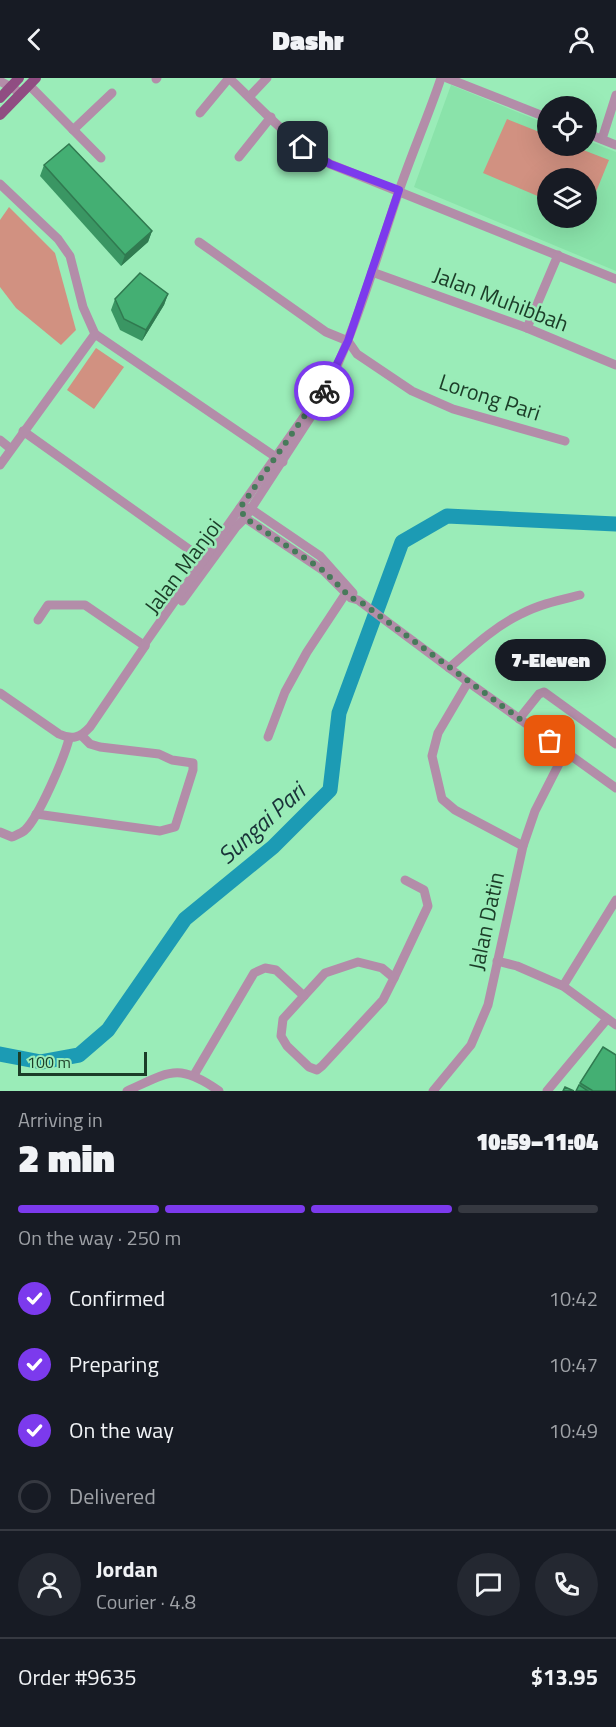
<!DOCTYPE html>
<html lang="en">
<head>
<meta charset="utf-8">
<style>
	body { margin:0; font-family:"Titillium Web",sans-serif; background:#242831; color:#f1f3f6; height:100vh; display:flex; flex-direction:column; font-size:22px; white-space:nowrap }
	* { box-sizing:border-box; margin:0 }
	p { font-size:20px; color:#9ea1a6 }
	.icon { flex:none; width:33px; height:33px; fill:none; stroke:currentColor; stroke-width:2; stroke-linecap:round; stroke-linejoin:round }
	.map { position:relative; height:1013px; overflow:hidden }
	.side { display:flex; flex-direction:column; background:#171b24; flex:1 }
	.side>* { flex:none }
	.controls { position:absolute; left:537px; top:18px; display:grid; gap:12px }
	.controls a { display:grid; place-items:center; width:60px; height:60px; border-radius:50%; background:#171b24; box-shadow:0 6px 24px #0002; font-size:30px }
	.scale { position:absolute; left:18px; bottom:15px; width:129px; box-sizing:border-box; padding-left:6px; border:3px solid #1b3d28; border-top:0; font-size:16px; line-height:21px; white-space:nowrap; color:#1b3d28; -webkit-text-stroke:4px #9aecb8; paint-order:stroke }
	.pin { position:absolute; display:grid; place-items:center; width:51px; height:51px; color:#fff; margin:-26px; border-radius:12px; box-shadow:0 3px 9px #0006 }
	.courier { position:absolute; display:grid; place-items:center; width:60px; height:60px; margin:-30px; border:4px solid #7c3aed; border-radius:50%; background:#fff; color:#222; box-shadow:0 2px 8px #0007 }
	.bubble { position:absolute; height:42px; border-radius:21px; background:#171b24; box-shadow:0 6px 24px #0002; font-size:20px; font-weight:800; line-height:42px; text-align:center }
	.summary em { font-style:normal; font-weight:800 }
	.summary div { display:flex; flex-direction:column-reverse }
	.summary { display:flex; align-items:center; justify-content:space-between; height:102px; padding:0 18px }
	h1 { font-size:39px; font-weight:800; line-height:45px }
	.bar { display:grid; grid-template-columns:repeat(4,1fr); gap:9px 6px; align-content:center; height:72px; padding:0 18px }
	.bar i { height:8px; border-radius:4px; background:#363941 }
	.bar .selected { background:#7c3aed }
	.bar p { grid-column:span 4 }
	.line { display:flex; align-items:center; gap:15px; padding:0 18px; border-top:2px solid #363941 }
	.line div { flex:1 }
	.round { display:grid; place-items:center; flex:none; width:63px; height:63px; border-radius:32px; background:#242831 }
	ol { padding:0 18px; list-style:none }
	li { display:flex; align-items:center; gap:18px; height:66px }
	li p { margin-inline-start:auto }
	li .icon { padding:6px; border-radius:50%; background:#7c3aed; color:#fff; stroke-width:4 }
	li:last-child { color:#9ea1a6 }
	li i { width:33px; height:33px; border:3px solid #363941; border-radius:50% }
	header { display:flex; justify-content:space-between; align-items:center; height:78px; padding:0 18px; background:#171b24; font-size:27px; font-weight:800 }
	.map>svg:first-child { display:block }
	.built { fill:#8ae3aa; fill-rule:evenodd }
	.green { fill:#d19181 }
	.lines { fill:none; stroke-linecap:round; stroke-linejoin:round }
	.river { stroke:#1c9bb4; stroke-width:15 }
	.minor { stroke:#b38da9; stroke-width:9 }
	.major { stroke:#904d82; stroke-width:10 }
	.wall { fill:#3a9663 }
	.shaded-wall { fill:#307a50 }
	.building { fill:#44af73; stroke:#307a50; stroke-width:1.5 }
	.done { stroke:#477a5a; stroke-width:6; stroke-dasharray:0 10.8 }
	.route { stroke:#7c3aed; stroke-width:8 }
	.labels { text-anchor:middle; dominant-baseline:central; stroke-width:5; stroke-linejoin:round; paint-order:stroke }
	.street-label { font-size:22px; fill:#1b3d28; stroke:#9aecb8 }
	.water-label { font-size:24px; font-style:italic; fill:#193238; stroke:#9aecb8 }
</style>
</head>
<body>
<header><svg class="icon" aria-label="back" viewBox="0 0 24 24"><path d="M15 5l-7 7 7 7"/></svg>Dashr<svg class="icon" aria-label="person" viewBox="0 0 24 24"><circle cx="12" cy="8" r="4"/><path d="M4 21q1-7 8-7t8 7"/></svg></header>
<div class="map">
<svg width="616" height="1013" viewBox="0 0 616 1013">
	<rect width="100%" height="100%" fill="#9aecb8"/>
	<path class="built" d="M451 7 547 46 548 68H586L587 62 616 74V193L414 109ZM548 100H586V140H548Z"/>
	<g class="green">
		<path d="M507 41 547 57 548 68H573L609 82 587 136 586 100H548L547 122 483 95Z"/>
		<path d="M9 129 55 175 76 252 61 267 16 230 0 209V142Z"/>
		<path d="M96 270 124 289 94 331 67 312Z"/>
	</g>
	<g class="lines">
		<path class="river" d="M0 976 41 984 79 977 108 952 185 841 273 769 330 712 339 635 402 464 447 438 616 446"/>
		<g class="minor">
			<path d="M229 0C261 30 291 65 330 86L616 201"/>
			<path d="M447 0 548 40"/>
			<path d="M156 1 157 0"/>
			<path d="M0 3 21 15"/>
			<path d="M29 7 101 80"/>
			<path d="M249 19 267 0"/>
			<path d="M200 35 229 0"/>
			<path d="M73 52 112 15"/>
			<path d="M586 55 616 67"/>
			<path d="M602 61 616 17"/>
			<path d="M239 79 271 39"/>
			<path d="M0 106 58 161 70 178 83 229 95 256 283 384"/>
			<path d="M199 164 326 254 348 263 357 276 412 313 453 331 565 363"/>
			<path d="M372 194 527 250 616 287"/>
			<path d="M527 250 558 177"/>
			<path d="M23 353 204 482"/>
			<path d="M0 362 11 371"/>
			<path d="M0 387 95 256"/>
			<path d="M240 430 245 440 324 493 351 520 358 522 468 604 616 710"/>
			<path d="M246 430 251 431 320 478 353 515"/>
			<path d="M182 523 236 449 245 440 310 340"/>
			<path d="M38 542 48 527H85L145 568"/>
			<path d="M449 590C472 570 494 549 521 536 540 526 560 522 580 517"/>
			<path d="M468 604 438 655 432 678 442 721 455 732 523 768"/>
			<path d="M0 615 59 656C72 662 80 660 90 649L145 568 146 564 310 330C338 314 385 153 398 116 411 77 428 39 441 0"/>
			<path d="M519 641 539 616 544 614 616 666"/>
			<path d="M268 659 285 614 307 574 346 515"/>
			<path d="M36 736 160 753 175 749 193 692V685L172 682 159 676 100 669 90 666 82 658"/>
			<path d="M0 754 12 759C16 757 22 755 25 752 39 739 64 680 69 661"/>
			<path d="M497 883 517 888 563 908 616 947"/>
			<path d="M358 884 382 890 394 900 383 922 322 988 317 992 309 989 287 968 281 958 283 941 325 895Z"/>
			<path d="M394 900 428 828 424 812 405 802"/>
			<path d="M563 908 616 822"/>
			<path d="M194 997 254 895 265 890 276 892 304 918"/>
			<path d="M127 1013C169 994 178 984 219 1013"/>
			<path d="M433 1013 471 967 488 927 523 768 535 733 565 674"/>
			<path d="M547 1013 607 941"/>
		</g>
		<g class="major">
			<path d="M0 20 19 0"/>
			<path d="M0 37 36 0"/>
		</g>
	</g>
	<g class="wall">
		<path d="M44 87 152 153 148 164 121 188 40 98Z"/>
		<path d="M168 216 164 227 142 263 120 252 111 232 115 221Z"/>
		<path d="M580 1005 616 1013H576Z"/>
	</g>
	<g class="shaded-wall">
		<path d="M152 153 148 164 121 188 125 177Z"/>
		<path d="M168 216 164 227 142 263 146 252Z"/>
	</g>
	<g class="building">
		<path d="M69 66 152 153 125 177 44 87Z"/>
		<path d="M140 195 168 216 146 252 124 241 115 221Z"/>
		<path d="M603 969 616 977V1013H593L580 1005Z"/>
		<path d="M579 1007 588 1013H576Z"/>
		<path d="M565 1009 574 1013H563Z"/>
	</g>
	<g class="lines">
		<path class="done" d="M324 313 315 327 310 330 240 430 245 440 324 493 351 520 358 522 550 663"/>
		<path class="route" d="M303 69 330 86 399 112 348 263 324 313"/>
	</g>
	<g class="labels">
		<g class="street-label">
			<text transform="translate(501 221) rotate(21)">Jalan Muhibbah</text>
			<text transform="translate(490 319) rotate(18)">Lorong Pari</text>
			<text transform="translate(183 488) rotate(-53)">Jalan Manjoi</text>
			<text transform="translate(486 843) rotate(-78)">Jalan Datin</text>
		</g>
		<g class="water-label">
			<text transform="translate(261 745) rotate(-42)">Sungai Pari</text>
		</g>
	</g>
</svg>
<div class="controls">
<a><svg class="icon" aria-label="locate" viewBox="0 0 24 24"><circle cx="12" cy="12" r="6"/><path d="M12 2v4M12 18v4M2 12h4M18 12h4"/></svg></a>
<a><svg class="icon" aria-label="layers" viewBox="0 0 24 24"><path d="M12 4l9 5-9 5-9-5zM3 14l9 5 9-5"/></svg></a>
</div>
<div class="scale">100 m</div>
<div class="pin" style="left:550px;top:663px;background:#ea580c"><svg class="icon" aria-label="bag" viewBox="0 0 24 24"><path d="M5 8h14l-1 12H6zM9 8a3 3 0 0 1 6 0"/></svg></div>
<div class="pin" style="left:303px;top:69px;background:#1f2937"><svg class="icon" aria-label="home" viewBox="0 0 24 24"><path d="M3 11l9-7 9 7M6 9v11h12V9"/></svg></div>
<div class="courier" style="left:324px;top:313px"><svg class="icon" aria-label="bike" viewBox="0 0 24 24"><circle cx="6" cy="16" r="4"/><circle cx="18" cy="16" r="4"/><path d="M6 16l4-8h5l3 8M10 8l3 8H6M13 5h3"/></svg></div>
<div class="bubble" style="left:495px;top:561px;width:111px">7-Eleven</div>
</div>
<section class="side">
<div class="summary"><div><h1>2 min</h1><p>Arriving in</p></div><em>10:59–11:04</em></div>
<div class="bar"><i class="selected"></i><i class="selected"></i><i class="selected"></i><i></i><p>On the way · 250 m</p></div>
<ol>
<li><svg class="icon" aria-label="check" viewBox="0 0 24 24"><path d="M5 12l5 5 9-10"/></svg>Confirmed<p>10:42</p></li>
<li><svg class="icon" aria-label="check" viewBox="0 0 24 24"><path d="M5 12l5 5 9-10"/></svg>Preparing<p>10:47</p></li>
<li><svg class="icon" aria-label="check" viewBox="0 0 24 24"><path d="M5 12l5 5 9-10"/></svg>On the way<p>10:49</p></li>
<li><i></i>Delivered</li>
</ol>
<div class="line" style="height:108px"><a class="round"><svg class="icon" aria-label="person" viewBox="0 0 24 24"><circle cx="12" cy="8" r="4"/><path d="M4 21q1-7 8-7t8 7"/></svg></a><div><b>Jordan</b><p>Courier · 4.8</p></div><a class="round"><svg class="icon" aria-label="chat" viewBox="0 0 24 24"><path d="M4 5h16v11H9l-5 4z"/></svg></a><a class="round"><svg class="icon" aria-label="phone" viewBox="0 0 24 24"><path d="M5 4h4l2 5-3 2q2 4 5 5l2-3 5 2v4C11 20 4 13 5 4z"/></svg></a></div>
<div class="line" style="height:78px"><div>Order #9635</div><b>$13.95</b></div>
</section>
</body>
</html>
